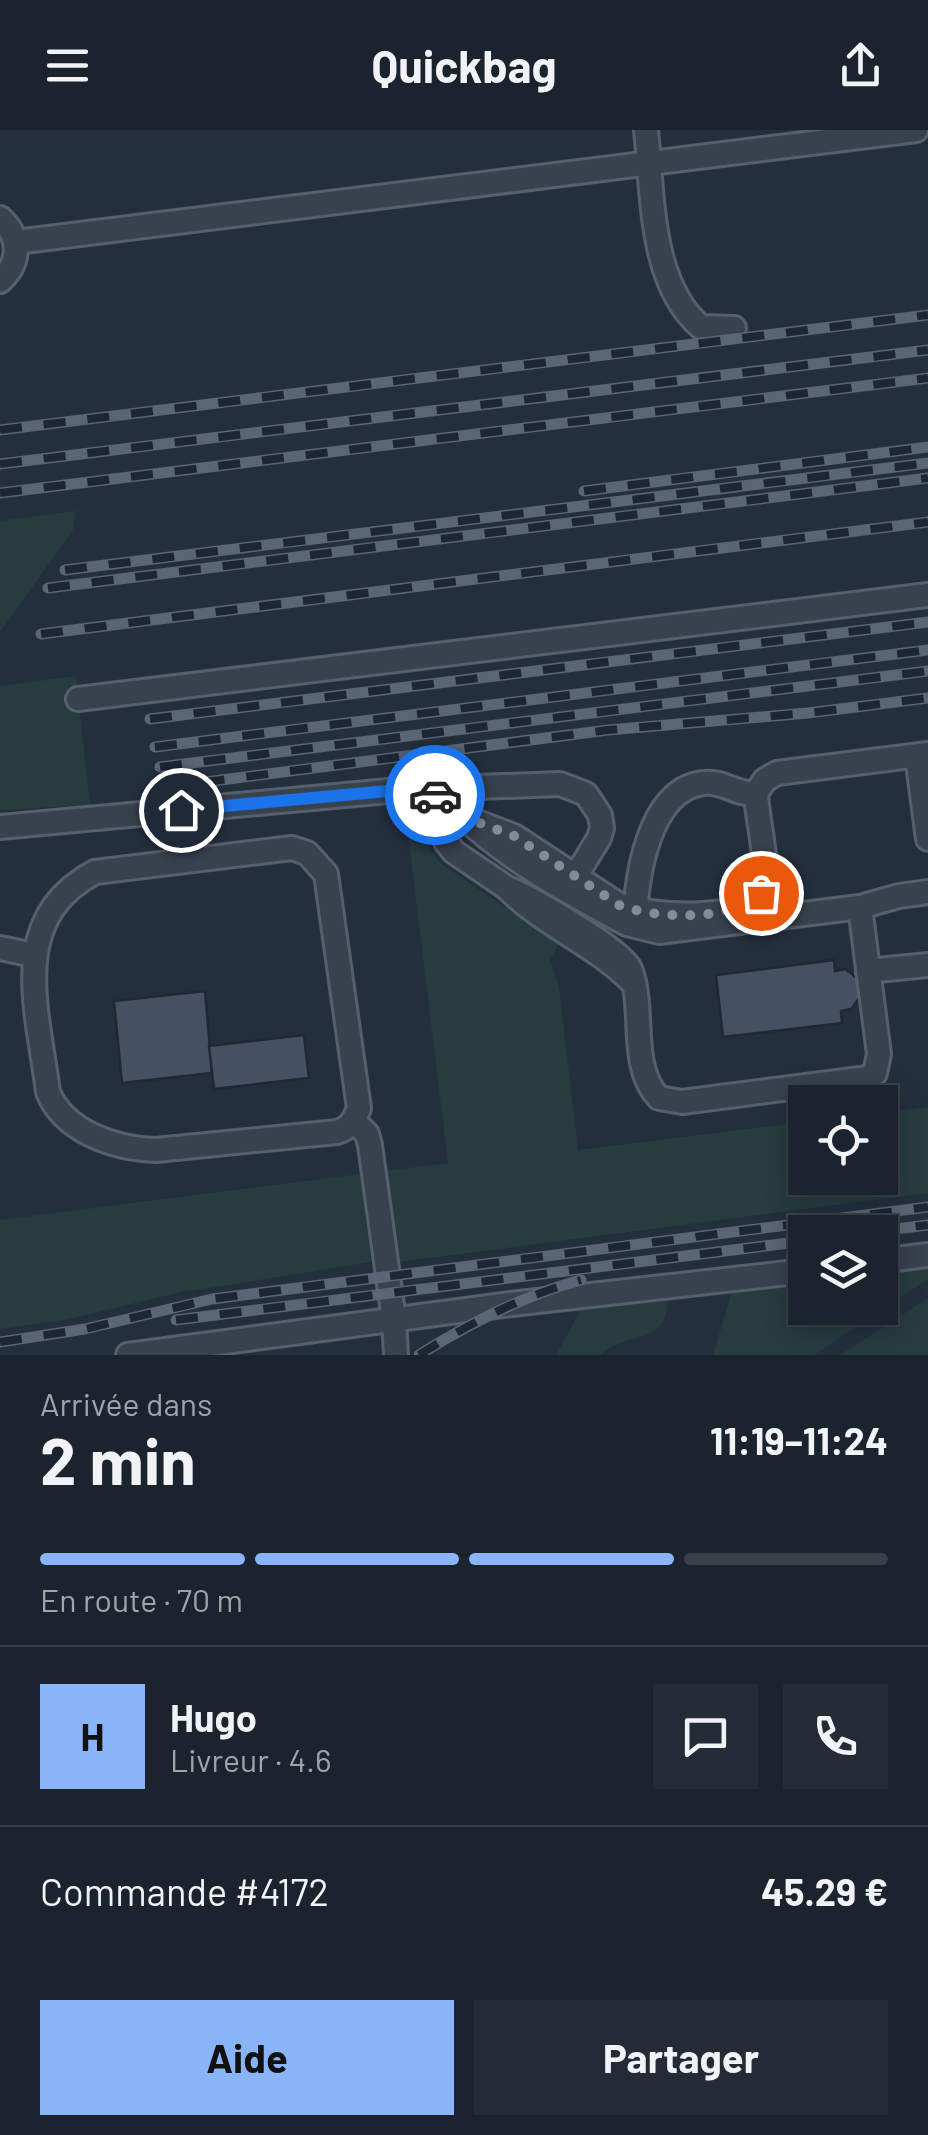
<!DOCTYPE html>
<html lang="fr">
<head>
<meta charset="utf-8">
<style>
	body { margin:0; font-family:Barlow,sans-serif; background:#242b36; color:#f1f3f6; height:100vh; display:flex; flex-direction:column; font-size:38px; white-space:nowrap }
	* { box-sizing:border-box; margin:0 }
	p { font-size:32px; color:#a0a4aa }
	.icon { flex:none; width:55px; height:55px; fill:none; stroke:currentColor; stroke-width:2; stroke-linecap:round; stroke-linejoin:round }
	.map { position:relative; height:1225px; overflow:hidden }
	.sheet { display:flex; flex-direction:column; background:#1b232e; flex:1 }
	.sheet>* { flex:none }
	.fabs { position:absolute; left:788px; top:955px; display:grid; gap:20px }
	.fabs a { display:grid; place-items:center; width:110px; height:110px; border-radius:0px; background:#1b232e; box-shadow:0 5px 25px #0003,0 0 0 2px #39404a; font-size:50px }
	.pin { position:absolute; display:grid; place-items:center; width:85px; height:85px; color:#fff; margin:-42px; border:5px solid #fff; border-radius:50%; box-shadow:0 2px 10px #0007 }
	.courier { position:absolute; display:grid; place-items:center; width:100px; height:100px; margin:-50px; border:8px solid #1a73e8; border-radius:50%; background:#fff; color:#222; box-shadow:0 2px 12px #0007 }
	.head em { font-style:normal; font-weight:700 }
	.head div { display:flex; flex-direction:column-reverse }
	.head { display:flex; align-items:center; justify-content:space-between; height:170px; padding:0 40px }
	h1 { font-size:65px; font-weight:700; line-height:75px }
	.bar { display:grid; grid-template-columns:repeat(4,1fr); gap:15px 10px; align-content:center; height:120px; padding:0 40px }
	.bar i { height:12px; border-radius:8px; background:#39404a }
	.bar .active { background:#8ab4f8 }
	.bar p { grid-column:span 4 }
	.line { display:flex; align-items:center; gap:25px; padding:0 40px; border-top:2px solid #39404a }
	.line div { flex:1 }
	.round { display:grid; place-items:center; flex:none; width:105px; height:105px; border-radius:0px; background:#242b36 }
	.button { display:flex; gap:20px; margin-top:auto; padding:20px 40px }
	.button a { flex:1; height:115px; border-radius:0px; background:#8ab4f8; color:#111; font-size:40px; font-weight:700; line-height:115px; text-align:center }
	.button a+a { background:#242b36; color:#f1f3f6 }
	header { display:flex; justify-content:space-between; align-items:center; height:130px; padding:0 40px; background:#1b232e; font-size:45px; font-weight:700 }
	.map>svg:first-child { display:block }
	.green { fill:#263c3f }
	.building { fill:#455162; stroke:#1f2835; stroke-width:2.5 }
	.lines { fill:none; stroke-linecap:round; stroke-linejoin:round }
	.minor-casing { stroke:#565f6c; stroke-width:28 }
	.minor { stroke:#38414e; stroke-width:22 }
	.rail-casing { stroke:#5a6575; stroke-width:11 }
	.rail { stroke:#1d2633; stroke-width:8; stroke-dasharray:22; stroke-linecap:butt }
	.done { stroke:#828b98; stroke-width:10; stroke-dasharray:0 18 }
	.route { stroke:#1a73e8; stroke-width:12 }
</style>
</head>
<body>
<header><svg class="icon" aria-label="menu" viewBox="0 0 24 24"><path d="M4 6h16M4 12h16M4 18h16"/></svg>Quickbag<svg class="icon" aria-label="share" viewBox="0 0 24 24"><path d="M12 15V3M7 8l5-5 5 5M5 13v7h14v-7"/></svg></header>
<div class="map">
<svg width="928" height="1225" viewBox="0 0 928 1225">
	<rect width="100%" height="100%" fill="#242f3e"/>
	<g class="green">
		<path d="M76 381 73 400 0 502V391Z"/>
		<path d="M76 546 90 675 0 680V556Z"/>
		<path d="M405 680C423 693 426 719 442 734L559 814 550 829 559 857 578 1020 805 992V1048H880V983L928 977V1063L398 1132 385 1041 448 1033Z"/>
		<path d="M360 1044 371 1132 177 1163 69 1189 0 1199V1090Z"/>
		<path d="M928 1137V1149L814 1225H713L732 1161 805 1152V1178H880V1143Z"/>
		<path d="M928 1168V1225H840Z"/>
		<path d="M668 1171C665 1218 626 1200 601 1225H556L581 1180Z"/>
	</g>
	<g class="building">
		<path d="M834 830 835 841 846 839 859 850 861 866 851 879 841 881 842 893 723 907 716 845Z"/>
		<path d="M205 861 212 943 122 953 114 871Z"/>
		<path d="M304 905 309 948 214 959 209 916Z"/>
	</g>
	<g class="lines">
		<g class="minor-casing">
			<g id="minor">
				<path d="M646 0C653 62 649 153 701 197L734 198"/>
				<path d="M0 88C21 107 21 132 0 151"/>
				<path d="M16 112 916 0"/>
				<path d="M78 569 928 465"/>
				<path d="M917 626 928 709"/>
				<path d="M464 687 445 675 429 659 446 712 454 722 507 758"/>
				<path d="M0 697 399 660 560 654 586 664 600 685 602 698 599 708 569 757"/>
				<path d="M292 718 307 723 326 744 359 978C354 991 350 998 337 1002L156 1020C116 1019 64 1002 48 962 38 881 6 789 95 742Z"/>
				<path d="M860 777 675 800 659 802 627 794C570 763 511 732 464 687L514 706 619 775C647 786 754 795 763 756 769 731 757 690 756 663L765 650 777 643 928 624"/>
				<path d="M635 793C636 749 648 660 703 653 723 650 737 666 756 663"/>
				<path d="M0 818 33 825"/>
				<path d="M868 841 928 835"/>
				<path d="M634 854C597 815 544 796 507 758 529 767 623 820 630 839 646 879 628 936 659 968L682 972 868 948 875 943 879 924 860 777 899 766 928 762"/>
				<path d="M354 991 367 1004 370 1015 394 1190 396 1225"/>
				<path d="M880 1131 928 1125"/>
				<path d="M128 1225 511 1174 805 1141"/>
			</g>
		</g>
		<use href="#minor" class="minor"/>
		<g class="rail-casing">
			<g id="rail">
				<path d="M0 300 928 185"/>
				<path d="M0 334 928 220"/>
				<path d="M584 361 928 317"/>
				<path d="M0 363 928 248"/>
				<path d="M65 440 928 333"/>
				<path d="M48 458 928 348"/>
				<path d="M41 504 928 392"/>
				<path d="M150 589 928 492"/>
				<path d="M155 617 928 520"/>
				<path d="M160 637 928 541"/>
				<path d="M159 658 608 600 808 583 928 568"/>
				<path d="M872 1102 928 1095"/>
				<path d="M176 1190 805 1111"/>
				<path d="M0 1212 85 1199 212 1169 928 1077"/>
				<path d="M419 1225C470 1193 522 1166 581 1150"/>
			</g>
		</g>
		<use href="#rail" class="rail"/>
	</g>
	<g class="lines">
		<path class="done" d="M435 665 464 687 514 706 619 775C653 789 735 792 761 763"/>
		<path class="route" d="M181 680 399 660 429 659 435 665"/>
	</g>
</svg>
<div class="fabs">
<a><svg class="icon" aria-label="locate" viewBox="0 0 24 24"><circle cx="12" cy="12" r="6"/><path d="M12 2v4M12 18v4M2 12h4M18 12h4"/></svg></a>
<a><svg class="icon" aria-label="layers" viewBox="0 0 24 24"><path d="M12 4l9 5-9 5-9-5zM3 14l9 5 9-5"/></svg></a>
</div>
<div class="pin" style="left:761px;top:763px;background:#ea580c"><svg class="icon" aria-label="bag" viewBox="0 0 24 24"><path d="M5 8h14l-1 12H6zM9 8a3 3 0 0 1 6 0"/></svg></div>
<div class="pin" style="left:181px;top:680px;background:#1f2937"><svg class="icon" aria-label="home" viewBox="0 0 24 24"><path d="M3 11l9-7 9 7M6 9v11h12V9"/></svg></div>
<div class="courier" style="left:435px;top:665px"><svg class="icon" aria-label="car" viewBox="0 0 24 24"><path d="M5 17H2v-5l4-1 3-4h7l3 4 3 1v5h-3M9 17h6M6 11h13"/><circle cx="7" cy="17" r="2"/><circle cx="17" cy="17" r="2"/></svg></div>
</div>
<section class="sheet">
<div class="head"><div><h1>2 min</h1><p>Arrivée dans</p></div><em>11:19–11:24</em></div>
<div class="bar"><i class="active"></i><i class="active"></i><i class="active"></i><i></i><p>En route · 70 m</p></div>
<div class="line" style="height:180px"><b class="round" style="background:#8ab4f8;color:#111">H</b><div><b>Hugo</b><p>Livreur · 4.6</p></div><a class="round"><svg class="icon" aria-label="chat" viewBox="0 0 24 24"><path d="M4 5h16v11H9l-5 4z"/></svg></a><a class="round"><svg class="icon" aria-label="phone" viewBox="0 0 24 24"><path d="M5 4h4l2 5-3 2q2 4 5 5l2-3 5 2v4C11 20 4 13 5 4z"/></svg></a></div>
<div class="line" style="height:130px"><div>Commande #4172</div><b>45.29 €</b></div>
<div class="button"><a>Aide</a><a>Partager</a></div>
</section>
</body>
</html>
